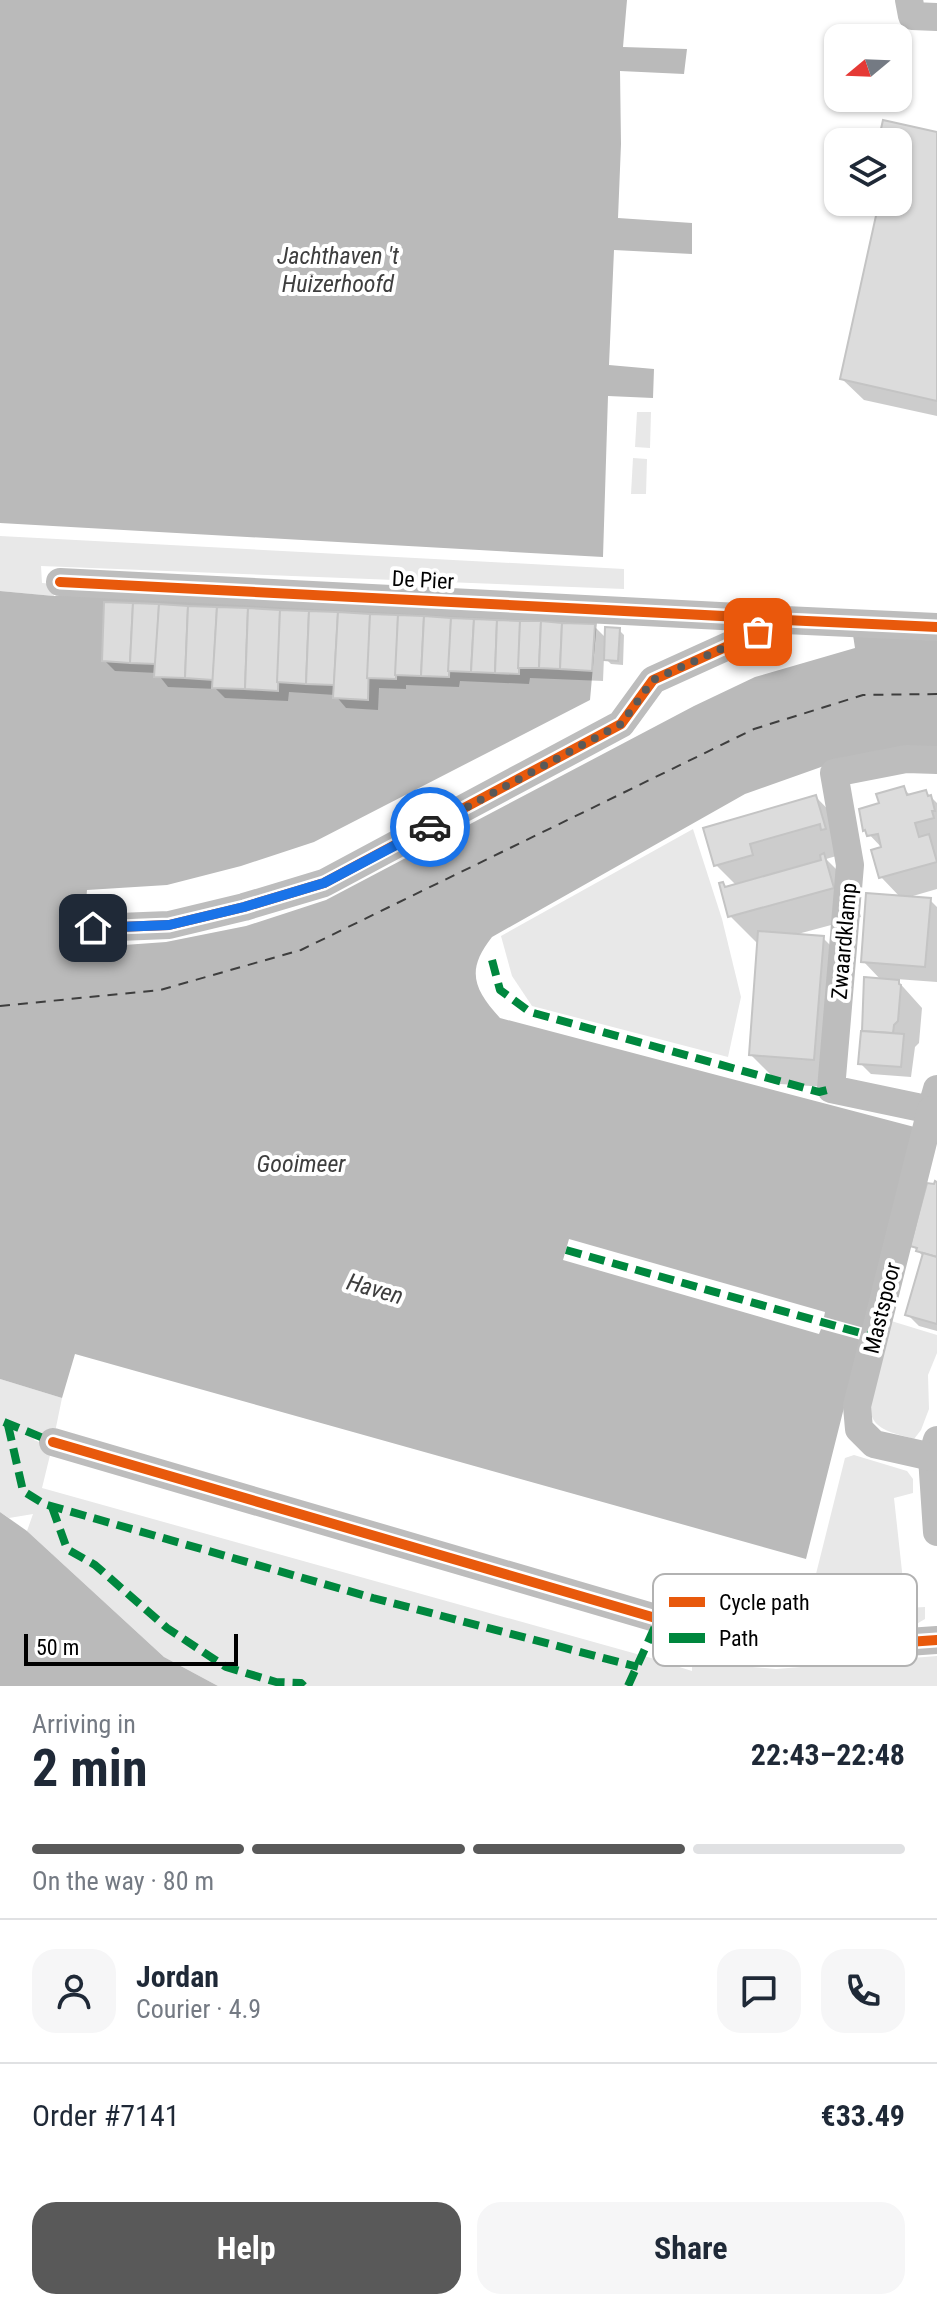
<!DOCTYPE html>
<html lang="en">
<head>
<meta charset="utf-8">
<style>
	body { margin:0; font-family:"Roboto Condensed",sans-serif; background:#f6f6f7; color:#1f2937; height:100vh; display:flex; flex-direction:column; font-size:30px; white-space:nowrap }
	* { box-sizing:border-box; margin:0 }
	p { font-size:26px; color:#747a83 }
	.icon { flex:none; width:44px; height:44px; fill:none; stroke:currentColor; stroke-width:2; stroke-linecap:round; stroke-linejoin:round }
	.map { position:relative; height:1686px; overflow:hidden }
	.panel { display:flex; flex-direction:column; background:#fff; flex:1 }
	.panel>* { flex:none }
	.needle { width:52px; rotate:251deg }
	.fabs { position:absolute; left:824px; top:24px; display:grid; gap:16px }
	.fabs a { display:grid; place-items:center; width:88px; height:88px; border-radius:16px; background:#fff; box-shadow:0 2px 6px #0004; font-size:40px }
	.scale { position:absolute; left:24px; bottom:20px; width:214px; box-sizing:border-box; padding-left:8px; border:4px solid #000; border-top:0; font-size:22px; line-height:28px; white-space:nowrap; color:#000; -webkit-text-stroke:6px #fff; paint-order:stroke }
	.pin { position:absolute; display:grid; place-items:center; width:68px; height:68px; color:#fff; margin:-34px; border-radius:16px; box-shadow:0 4px 12px #0006 }
	.courier { position:absolute; display:grid; place-items:center; width:80px; height:80px; margin:-40px; border:6px solid #1a73e8; border-radius:50%; background:#fff; color:#222; box-shadow:0 2px 10px #0007 }
	.headline em { font-style:normal; font-weight:700 }
	.headline div { display:flex; flex-direction:column-reverse }
	.headline { display:flex; align-items:center; justify-content:space-between; height:136px; padding:0 32px }
	h1 { font-size:52px; font-weight:700; line-height:60px }
	.bar { display:grid; grid-template-columns:repeat(4,1fr); gap:12px 8px; align-content:center; height:96px; padding:0 32px }
	.bar i { height:10px; border-radius:6px; background:#e0e1e3 }
	.bar .active { background:#595959 }
	.bar p { grid-column:span 4 }
	.line { display:flex; align-items:center; gap:20px; padding:0 32px; border-top:2px solid #e0e1e3 }
	.line div { flex:1 }
	.round { display:grid; place-items:center; flex:none; width:84px; height:84px; border-radius:24px; background:#f6f6f7 }
	.cta { display:flex; gap:16px; margin-top:auto; padding:16px 32px }
	.cta a { flex:1; height:92px; border-radius:24px; background:#595959; color:#fff; font-size:32px; font-weight:700; line-height:92px; text-align:center }
	.cta a+a { background:#f6f6f7; color:#1f2937 }
	.map>svg:first-child { display:block }
	.green { fill:#e8e8e8 }
	.water { fill:#bababa }
	.pier { fill:#fff }
	.shadow { fill:#0003 }
	.lines { fill:none; stroke-linecap:round; stroke-linejoin:round }
	.ferry { stroke:#3e3e3e; stroke-width:2; stroke-dasharray:10 8; stroke-linecap:butt }
	.building { fill:#dcdcdc; stroke:#c4c4c4; stroke-width:2 }
	.street { stroke:#bdbdbd; stroke-width:28 }
	.quiet { stroke:#00873e; stroke-width:8; stroke-dasharray:16 8; stroke-linecap:butt }
	.cycleway-casing { stroke:#fff; stroke-width:15 }
	.cycleway { stroke:#e8590c; stroke-width:10 }
	.done { stroke:#595959; stroke-width:8; stroke-dasharray:0 14.4 }
	.route { stroke:#1a73e8; stroke-width:10 }
	.labels { text-anchor:middle; dominant-baseline:central; stroke-width:8; stroke-linejoin:round; paint-order:stroke }
	.street-label { font-size:22px; fill:#000; stroke:#fff }
	.water-label { font-size:24px; font-style:italic; fill:#3e3e3e; stroke:#fff }
	.key { fill:#fff; stroke:#b2b2b2; stroke-width:2 }
	.key-label { font-size:22px; fill:#000 }
</style>
</head>
<body>
<div class="map">
<svg width="937" height="1686" viewBox="0 0 937 1686">
	<rect width="100%" height="100%" fill="#fff"/>
	<g class="green">
		<path d="M637 412H651L650 448 635 447Z"/>
		<path d="M633 458 647 459 646 494H631Z"/>
		<path d="M0 536 624 569V589L41 566 42 583 54 584V596L0 591Z"/>
		<path d="M693 829 722 919 741 997 728 1057 532 1006 512 976 501 936Z"/>
		<path d="M888 1320 937 1335V1353L928 1375 929 1409 921 1430 914 1439C902 1435 887 1433 878 1425 856 1405 881 1346 888 1320Z"/>
		<path d="M0 1379 62 1398 54 1437 31 1431 34 1440 52 1447 42 1488 651 1658 692 1671V1662L776 1669 937 1656V1686H218L164 1657 27 1531 33 1514 9 1518 0 1512Z"/>
		<path d="M854 1455 907 1471 913 1479V1493L894 1498 906 1608 925 1607V1619L913 1626 797 1634C778 1621 794 1596 799 1579L816 1574 845 1458Z"/>
	</g>
	<g class="water">
		<path d="M0 0H627L623 47 687 49 684 74 620 71 621 144 618 218 692 223V254L614 250 609 365 654 369 653 398 608 396 603 557 0 523Z"/>
		<path d="M0 591 54 596 107 595 597 621 590 700 314 842 241 866 167 885 87 890 82 948 166 942 246 926 326 900 694 706 755 677 855 648 853 635 937 638V750L838 761 745 794 492 937C466 970 473 988 500 1018L922 1129 864 1328 806 1559 75 1354 62 1398 0 1379Z"/>
		<path d="M0 1512 27 1531 164 1657 218 1686H0Z"/>
	</g>
	<path class="pier" d="M569 1239 825 1312 824 1317 864 1328 861 1340 821 1329 819 1334 563 1260Z"/>
	<g class="shadow">
		<path d="M937 134V416L864 400 842 379 882 202H898V142H881Z"/>
		<path d="M594 626 607 639 619 630 624 635 623 665 611 664 604 657 603 681 530 678 529 684 460 681 459 687 406 685V689L379 688 378 710 346 708 335 695 289 692 288 701 225 698 216 689 168 687 157 673 115 671 104 660Z"/>
		<path d="M904 789 911 796 926 792 937 803V889L906 898 930 900 937 907V982L896 979 922 1008 919 1043 915 1047 911 1077 871 1074 860 1063 866 980 882 981 863 961 901 898 881 877 883 849 865 830 881 805Z"/>
		<path d="M816 797 844 826 847 853 826 859 852 885 861 917 794 935 823 938 852 967 842 1088 780 1084 751 1055 759 945 730 916 722 884 727 889 737 886 716 865Z"/>
		<path d="M937 1185V1331L919 1326 908 1315 924 1257 912 1245Z"/>
	</g>
	<g class="lines">
		<path class="ferry" d="M0 1006 160 990 301 950 754 729 863 695 937 694"/>
	</g>
	<g class="building">
		<path d="M883 120 937 132V401L840 379 879 202H898V142H878Z"/>
		<path d="M104 602 133 603 130 663 102 661Z"/>
		<path d="M133 603 159 604 156 664 130 663Z"/>
		<path d="M159 604 188 606 185 678 154 677Z"/>
		<path d="M188 606 217 607 213 680 185 678Z"/>
		<path d="M217 607 248 608 245 689 212 688Z"/>
		<path d="M248 608 280 610 278 691 245 689Z"/>
		<path d="M280 610 309 611 306 684 277 682Z"/>
		<path d="M309 611 338 612 334 685 306 684Z"/>
		<path d="M338 612 370 614 368 700 333 698Z"/>
		<path d="M370 614 398 615 396 679 367 678Z"/>
		<path d="M398 615 424 616 421 676 395 675Z"/>
		<path d="M424 616 451 618 449 677 421 676Z"/>
		<path d="M451 618 474 619 471 672 448 671Z"/>
		<path d="M474 619 497 620 495 673 471 672Z"/>
		<path d="M497 620 520 621 519 674 495 673Z"/>
		<path d="M520 621H541L539 668H518Z"/>
		<path d="M541 621 562 623 560 669 539 668Z"/>
		<path d="M562 623 595 624 592 671 560 669Z"/>
		<path d="M605 627 620 628 618 661 604 660Z"/>
		<path d="M904 786 907 795 926 790 928 796 931 795 935 811H932L934 818 915 823 919 837 929 834 937 862 879 878 871 850 881 847 878 834 867 836 865 830 863 831 859 809 879 803 876 794Z"/>
		<path d="M816 795 826 829 821 830 820 824 750 844 753 855 714 866 703 828Z"/>
		<path d="M824 853 834 888 728 917 719 883 723 882 725 887 821 860 820 855Z"/>
		<path d="M866 893 931 898 925 967 861 962Z"/>
		<path d="M758 931 824 936 814 1060 749 1055Z"/>
		<path d="M864 977 899 980V984L901 985 898 1021 894 1025 893 1033 862 1031Z"/>
		<path d="M861 1031 904 1034 901 1067 858 1064Z"/>
		<path d="M935 1181 937 1182V1257L916 1251 917 1248 910 1246 927 1183 934 1184Z"/>
		<path d="M923 1253 937 1257V1324L905 1315Z"/>
	</g>
	<g class="lines">
		<g class="street">
			<path d="M909 0 912 16 937 17"/>
			<path d="M60 582 780 619"/>
			<path d="M937 760 906 759 834 773 850 865 831 1089 931 1110 937 1089"/>
			<path d="M93 928 169 925 244 907 324 883 621 724 653 680 785 620 937 627"/>
			<path d="M937 1440 932 1457 937 1532"/>
			<path d="M53 1442 700 1631 793 1650 937 1640"/>
			<path d="M932 1457 874 1444 859 1429 857 1406 931 1110H937"/>
		</g>
		<g class="quiet">
			<path d="M492 960 500 990 530 1012 819 1092 831 1089"/>
			<path d="M566 1250 875 1337"/>
			<path d="M4 1422 53 1442"/>
			<path d="M8 1425 23 1491 44 1504 373 1598 638 1667"/>
			<path d="M52 1507 67 1549 95 1565 167 1628 226 1667 276 1682 301 1683 304 1686"/>
			<path d="M628 1686 658 1620"/>
		</g>
		<g class="cycleway-casing">
			<g id="cycleway">
				<path d="M60 582 781 619"/>
				<path d="M93 928 169 925 244 907 324 883 621 724 653 680 785 620 937 627"/>
				<path d="M53 1442 700 1631 793 1650 937 1640"/>
			</g>
		</g>
		<use href="#cycleway" class="cycleway"/>
	</g>
	<g class="lines">
		<path class="done" d="M430 827 621 724 653 680 758 632"/>
		<path class="route" d="M93 928 169 925 244 907 324 883 430 827"/>
	</g>
	<g class="labels">
		<g class="street-label">
			<text transform="translate(423 580) rotate(3)">De Pier</text>
			<text transform="translate(844 941) rotate(-85)">Zwaardklamp</text>
			<text transform="translate(882 1308) rotate(-76)">Mastspoor</text>
		</g>
		<g class="water-label">
			<text x="338" y="256">Jachthaven 't<tspan x="338" dy="28">Huizerhoofd</tspan></text>
			<text x="301" y="1164">Gooimeer</text>
			<text transform="translate(375 1289) rotate(16)">Haven</text>
		</g>
	</g>
	<rect x="653" y="1574" width="264" height="92" rx="12" class="key"/>
	<rect x="669" y="1597" width="36" height="10" fill="#e8590c"/>
	<rect x="669" y="1633" width="36" height="10" fill="#00873e"/>
	<g class="key-label">
		<text x="719" y="1610">Cycle path</text>
		<text x="719" y="1646">Path</text>
	</g>
</svg>
<div class="fabs">
<a><svg class="needle" viewBox="-14 -14 28 28"><path d="M0-13l5 13h-10z" fill="#e53935"/><path d="M0 13l5-13h-10z" fill="#747a83"/></svg></a>
<a><svg class="icon" aria-label="layers" viewBox="0 0 24 24"><path d="M12 4l9 5-9 5-9-5zM3 14l9 5 9-5"/></svg></a>
</div>
<div class="scale">50 m</div>
<div class="pin" style="left:758px;top:632px;background:#ea580c"><svg class="icon" aria-label="bag" viewBox="0 0 24 24"><path d="M5 8h14l-1 12H6zM9 8a3 3 0 0 1 6 0"/></svg></div>
<div class="pin" style="left:93px;top:928px;background:#1f2937"><svg class="icon" aria-label="home" viewBox="0 0 24 24"><path d="M3 11l9-7 9 7M6 9v11h12V9"/></svg></div>
<div class="courier" style="left:430px;top:827px"><svg class="icon" aria-label="car" viewBox="0 0 24 24"><path d="M5 17H2v-5l4-1 3-4h7l3 4 3 1v5h-3M9 17h6M6 11h13"/><circle cx="7" cy="17" r="2"/><circle cx="17" cy="17" r="2"/></svg></div>
</div>
<section class="panel">
<div class="headline"><div><h1>2 min</h1><p>Arriving in</p></div><em>22:43–22:48</em></div>
<div class="bar"><i class="active"></i><i class="active"></i><i class="active"></i><i></i><p>On the way · 80 m</p></div>
<div class="line" style="height:144px"><a class="round"><svg class="icon" aria-label="person" viewBox="0 0 24 24"><circle cx="12" cy="8" r="4"/><path d="M4 21q1-7 8-7t8 7"/></svg></a><div><b>Jordan</b><p>Courier · 4.9</p></div><a class="round"><svg class="icon" aria-label="chat" viewBox="0 0 24 24"><path d="M4 5h16v11H9l-5 4z"/></svg></a><a class="round"><svg class="icon" aria-label="phone" viewBox="0 0 24 24"><path d="M5 4h4l2 5-3 2q2 4 5 5l2-3 5 2v4C11 20 4 13 5 4z"/></svg></a></div>
<div class="line" style="height:104px"><div>Order #7141</div><b>€33.49</b></div>
<div class="cta"><a>Help</a><a>Share</a></div>
</section>
</body>
</html>
